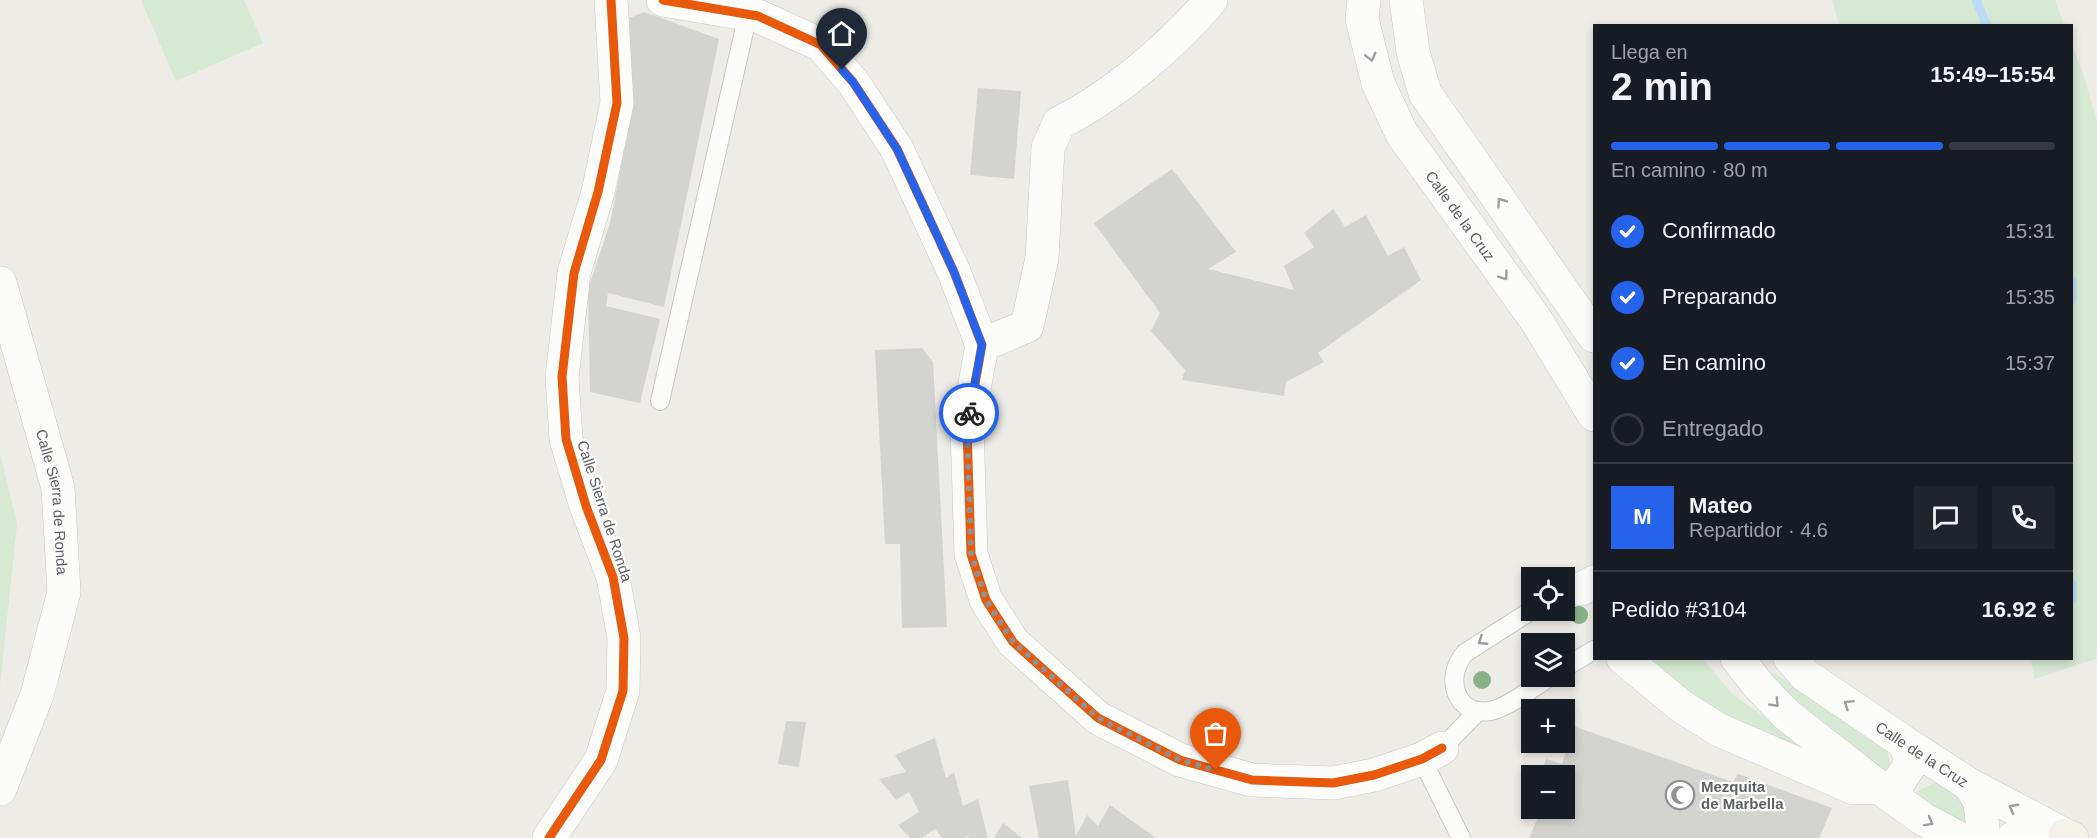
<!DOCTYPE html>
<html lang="es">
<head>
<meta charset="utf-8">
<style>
	body { margin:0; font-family:Helvetica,sans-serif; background:#20242c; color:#f1f3f6; height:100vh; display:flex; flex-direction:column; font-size:22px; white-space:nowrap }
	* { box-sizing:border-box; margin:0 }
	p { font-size:20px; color:#9ea1a6 }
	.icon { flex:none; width:33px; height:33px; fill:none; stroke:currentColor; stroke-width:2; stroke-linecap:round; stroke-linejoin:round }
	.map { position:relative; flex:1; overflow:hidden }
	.sheet { position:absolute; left:1593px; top:24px; width:480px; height:636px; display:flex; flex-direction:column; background:#171b24; border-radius:0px; box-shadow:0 3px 9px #0003 }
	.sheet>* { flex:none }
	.controls { position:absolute; left:1521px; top:567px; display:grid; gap:12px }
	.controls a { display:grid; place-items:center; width:54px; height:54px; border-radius:0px; background:#171b24; box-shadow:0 3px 9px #0003; font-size:30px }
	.pin { position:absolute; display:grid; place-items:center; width:51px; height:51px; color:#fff; margin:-62px -26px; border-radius:50% 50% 50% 0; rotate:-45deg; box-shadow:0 0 6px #0007 }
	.pin .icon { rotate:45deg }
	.courier { position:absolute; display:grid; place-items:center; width:60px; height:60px; margin:-30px; border:4px solid #2563eb; border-radius:50%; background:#fff; color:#222; box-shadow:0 2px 8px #0007 }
	.head em { font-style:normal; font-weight:700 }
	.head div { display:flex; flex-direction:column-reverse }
	.head { display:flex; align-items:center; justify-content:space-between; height:102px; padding:0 18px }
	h1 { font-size:39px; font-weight:700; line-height:45px }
	.bar { display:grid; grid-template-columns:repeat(4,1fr); gap:9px 6px; align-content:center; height:72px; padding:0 18px }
	.bar i { height:8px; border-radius:4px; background:#363941 }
	.bar .selected { background:#2563eb }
	.bar p { grid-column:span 4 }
	.line { display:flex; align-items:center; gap:15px; padding:0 18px; border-top:2px solid #363941 }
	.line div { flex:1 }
	.round { display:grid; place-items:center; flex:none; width:63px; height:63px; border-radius:0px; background:#20242c }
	ol { padding:0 18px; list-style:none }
	li { display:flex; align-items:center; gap:18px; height:66px }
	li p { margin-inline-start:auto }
	li .icon { padding:6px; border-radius:50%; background:#2563eb; color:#fff; stroke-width:4 }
	li:last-child { color:#9ea1a6 }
	li i { width:33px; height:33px; border:3px solid #363941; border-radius:50% }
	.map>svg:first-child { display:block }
	.green { fill:#d5e9d3 }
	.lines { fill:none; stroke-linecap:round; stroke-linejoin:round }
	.stream { stroke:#bcdcf6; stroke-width:9 }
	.building { fill:#d3d3d0 }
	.service-casing { stroke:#c9c8c8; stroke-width:20 }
	.minor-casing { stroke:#c9c8c8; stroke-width:34 }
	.tertiary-casing { stroke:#c9c8c8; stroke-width:34 }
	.primary-casing { stroke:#d4cdb6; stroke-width:34 }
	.service { stroke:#fcfcfb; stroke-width:18 }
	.minor { stroke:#fcfcfb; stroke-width:33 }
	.tertiary { stroke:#fcfcfb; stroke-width:33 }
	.primary { stroke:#f3f1e8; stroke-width:33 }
	.cycleway-casing { stroke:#fff; stroke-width:13 }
	.cycleway { stroke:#e8590c; stroke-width:9 }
	.tree { fill:#89b289 }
	.oneway { stroke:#9d9ea1 }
	.done { stroke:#8f9192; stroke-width:6; stroke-dasharray:0 10.8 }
	.route { stroke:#2563eb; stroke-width:8 }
	.labels { text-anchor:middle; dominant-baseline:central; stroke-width:4.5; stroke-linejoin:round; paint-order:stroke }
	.street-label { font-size:15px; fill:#5d6065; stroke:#fff }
	.poi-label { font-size:15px; font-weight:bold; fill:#5d6065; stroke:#fff; text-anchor:start }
</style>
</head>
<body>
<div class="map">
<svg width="2097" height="838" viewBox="0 0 2097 838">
	<rect width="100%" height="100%" fill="#edece7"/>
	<g class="green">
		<path d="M141 0H244L263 43 176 81Z"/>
		<path d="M1832 0H2055L2064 25H1839Z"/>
		<path d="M2072 44 2085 80 2097 122V644L2096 659 2034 679 2031 659 2072 658Z"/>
		<path d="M0 454 17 524 0 685Z"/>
		<path d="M1643 659H1703L1732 694 1827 762 1742 732Z"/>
		<path d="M1758 665 1789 682 1887 750 1890 763 1888 772 1882 774 1795 704Z"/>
		<path d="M1940 780 1966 797 1968 828 1925 805 1914 793Z"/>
	</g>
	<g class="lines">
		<g class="stream">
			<path d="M1976 0 1987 26"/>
			<path d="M2072 281V300"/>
			<path d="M2072 584V599"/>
		</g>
	</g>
	<g class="building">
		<path d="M644 12 719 39 664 307 608 293 606 306 660 319 640 403 590 392 588 289 610 223 633 106 627 19Z"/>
		<path d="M978 88 1021 91 1014 179 970 175Z"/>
		<path d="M1172 169 1236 252 1208 269 1294 290 1284 266 1314 247 1304 233 1333 209 1345 227 1366 215 1388 256 1404 247 1421 280 1318 353 1324 362 1286 382 1284 396 1182 380 1185 370 1151 331 1160 313 1094 223Z"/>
		<path d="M922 348 933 362 947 627 902 628 900 544H885L875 350Z"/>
		<path d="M786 721 806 722 799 767 778 764Z"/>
		<path d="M1573 726 1733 782 1738 774 1832 808 1819 838H1529L1542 808H1564V776H1539L1546 759 1562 764Z"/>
		<path d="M935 738 946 778 954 772 963 806 978 799 988 838H969L968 836 964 838H942L935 829 922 838H910L898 825 919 812 909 792 896 800 879 779 906 772 895 755Z"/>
		<path d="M1068 780 1076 836 1087 815 1098 826 1110 805 1156 838H1039L1029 786Z"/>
		<path d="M1003 823 1022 838H994Z"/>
	</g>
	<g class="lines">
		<g class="service-casing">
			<g id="service">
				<path d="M660 401 748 14"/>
				<path d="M1532 610 1465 653C1444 677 1455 716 1490 711 1508 708 1535 686 1551 676"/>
				<path d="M1564 668 1594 650"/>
				<path d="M1442 748 1478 711"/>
				<path d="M1422 759 1461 838"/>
			</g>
		</g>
		<g class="minor-casing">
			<g id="minor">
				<path d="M663 0 758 16 821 45 853 82 897 149 954 272 982 345 967 428 971 554 986 600 1013 642 1098 718 1180 760 1252 780 1333 783 1374 775 1422 759 1442 748"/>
				<path id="s1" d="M0 283 58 488 64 592 37 695 0 789"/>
				<path d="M982 345 1027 326 1042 258 1048 148 1059 123C1112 97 1172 46 1211 0"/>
				<path d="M549 838 601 760 623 691 624 638 613 577 586 506 566 439 562 377 574 273 598 192 617 103 611 0"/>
			</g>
		</g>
		<g class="tertiary-casing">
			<g id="tertiary">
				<path id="s2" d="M1364 0 1362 19 1378 83 1402 134 1536 320 1594 415"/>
				<path d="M1406 0 1413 52 1425 93 1594 336"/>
				<path d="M1581 589 1594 582"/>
				<path d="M1623 658 1681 706 1719 730 1854 788 1890 787 1898 783 1909 767 1910 758 1907 749 1902 741"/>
				<path d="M1737 658 1759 686 1787 715 1880 788 1923 819 1959 838"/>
				<path id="s3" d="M1790 658 1805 675 1902 741 1970 785 2065 835"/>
				<path d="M1970 785 1980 802 1984 838"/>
				<path d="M2013 838 2020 835H2063"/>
			</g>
		</g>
		<g class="primary-casing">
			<path id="primary" d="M2065 835 2072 838"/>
		</g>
		<use href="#service" class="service"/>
		<use href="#minor" class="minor"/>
		<use href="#tertiary" class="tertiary"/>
		<use href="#primary" class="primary"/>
		<g class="cycleway-casing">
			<g id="cycleway">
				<path d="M663 0 758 16 821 45 853 82 897 149 954 272 982 345 967 428 971 554 986 600 1013 642 1098 718 1180 760 1252 780 1333 783 1374 775 1422 759 1442 748"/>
				<path d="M549 838 601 760 623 691 624 638 613 577 586 506 566 439 562 377 574 273 598 192 617 103 611 0"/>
			</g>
		</g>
		<use href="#cycleway" class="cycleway"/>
	</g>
	<g class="tree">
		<circle cx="1579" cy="615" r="9"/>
		<circle cx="1482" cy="680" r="9"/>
	</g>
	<defs><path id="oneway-chevron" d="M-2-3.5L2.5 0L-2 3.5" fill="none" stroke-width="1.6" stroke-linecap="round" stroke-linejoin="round" transform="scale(1.5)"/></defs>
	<g class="oneway">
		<use href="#oneway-chevron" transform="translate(1371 57) rotate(76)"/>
		<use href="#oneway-chevron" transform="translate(1501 202) rotate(-125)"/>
		<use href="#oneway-chevron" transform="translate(1504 276) rotate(54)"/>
		<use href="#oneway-chevron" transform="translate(1482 641) rotate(147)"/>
		<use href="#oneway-chevron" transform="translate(1775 703) rotate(46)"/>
		<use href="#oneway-chevron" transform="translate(1848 704) rotate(-146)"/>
		<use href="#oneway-chevron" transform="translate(2013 808) rotate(-152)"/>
		<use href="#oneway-chevron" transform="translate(1929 822) rotate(29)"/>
	</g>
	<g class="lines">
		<path class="done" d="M969 413 967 428 971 554 986 600 1013 642 1098 718 1180 760 1216 770"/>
		<path class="route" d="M842 70 853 82 897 149 954 272 982 345 969 413"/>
	</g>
	<defs>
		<g id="mosque-ring" transform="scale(1.5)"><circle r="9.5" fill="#fff" stroke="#8f9192" stroke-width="1.5"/><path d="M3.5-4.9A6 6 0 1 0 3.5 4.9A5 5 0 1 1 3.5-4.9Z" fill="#8f9192"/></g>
	</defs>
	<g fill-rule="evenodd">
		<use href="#mosque-ring" x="1680" y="795"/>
	</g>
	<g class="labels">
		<g class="street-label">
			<text stroke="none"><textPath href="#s2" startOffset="242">Calle de la Cruz</textPath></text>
			<text stroke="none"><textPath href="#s1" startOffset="226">Calle Sierra de Ronda</textPath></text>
			<text transform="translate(605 511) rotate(72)">Calle Sierra de Ronda</text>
			<text stroke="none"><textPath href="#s3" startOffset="164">Calle de la Cruz</textPath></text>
		</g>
		<g class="poi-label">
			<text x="1701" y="786">Mezquita<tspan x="1701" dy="17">de Marbella</tspan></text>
		</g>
	</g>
</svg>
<div class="controls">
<a><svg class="icon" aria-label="locate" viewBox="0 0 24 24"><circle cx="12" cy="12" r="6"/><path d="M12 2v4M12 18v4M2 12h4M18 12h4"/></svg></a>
<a><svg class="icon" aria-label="layers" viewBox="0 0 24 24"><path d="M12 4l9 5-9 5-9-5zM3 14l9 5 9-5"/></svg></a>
<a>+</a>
<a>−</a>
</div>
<div class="pin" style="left:1216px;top:770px;background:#ea580c"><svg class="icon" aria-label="bag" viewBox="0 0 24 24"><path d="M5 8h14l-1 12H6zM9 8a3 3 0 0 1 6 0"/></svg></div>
<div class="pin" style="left:842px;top:70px;background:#1f2937"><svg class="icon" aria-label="home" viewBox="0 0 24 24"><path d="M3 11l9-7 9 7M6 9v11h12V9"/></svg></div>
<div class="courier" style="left:969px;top:413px"><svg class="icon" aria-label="bike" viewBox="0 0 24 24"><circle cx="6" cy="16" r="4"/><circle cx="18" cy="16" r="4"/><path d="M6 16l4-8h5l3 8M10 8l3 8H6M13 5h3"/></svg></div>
<section class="sheet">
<div class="head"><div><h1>2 min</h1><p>Llega en</p></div><em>15:49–15:54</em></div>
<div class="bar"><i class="selected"></i><i class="selected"></i><i class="selected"></i><i></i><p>En camino · 80 m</p></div>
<ol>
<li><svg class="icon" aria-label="check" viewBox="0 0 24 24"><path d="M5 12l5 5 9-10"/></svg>Confirmado<p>15:31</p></li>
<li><svg class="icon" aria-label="check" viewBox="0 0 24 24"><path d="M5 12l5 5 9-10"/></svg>Preparando<p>15:35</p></li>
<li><svg class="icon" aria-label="check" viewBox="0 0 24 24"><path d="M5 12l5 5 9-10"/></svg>En camino<p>15:37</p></li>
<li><i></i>Entregado</li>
</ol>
<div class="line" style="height:108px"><b class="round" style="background:#2563eb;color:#fff">M</b><div><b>Mateo</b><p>Repartidor · 4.6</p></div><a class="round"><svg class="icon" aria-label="chat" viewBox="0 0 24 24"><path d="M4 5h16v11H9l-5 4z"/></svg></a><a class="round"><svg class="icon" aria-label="phone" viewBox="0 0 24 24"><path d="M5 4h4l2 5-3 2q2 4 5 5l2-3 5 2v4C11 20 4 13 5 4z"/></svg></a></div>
<div class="line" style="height:78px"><div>Pedido #3104</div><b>16.92 €</b></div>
</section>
</div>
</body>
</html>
